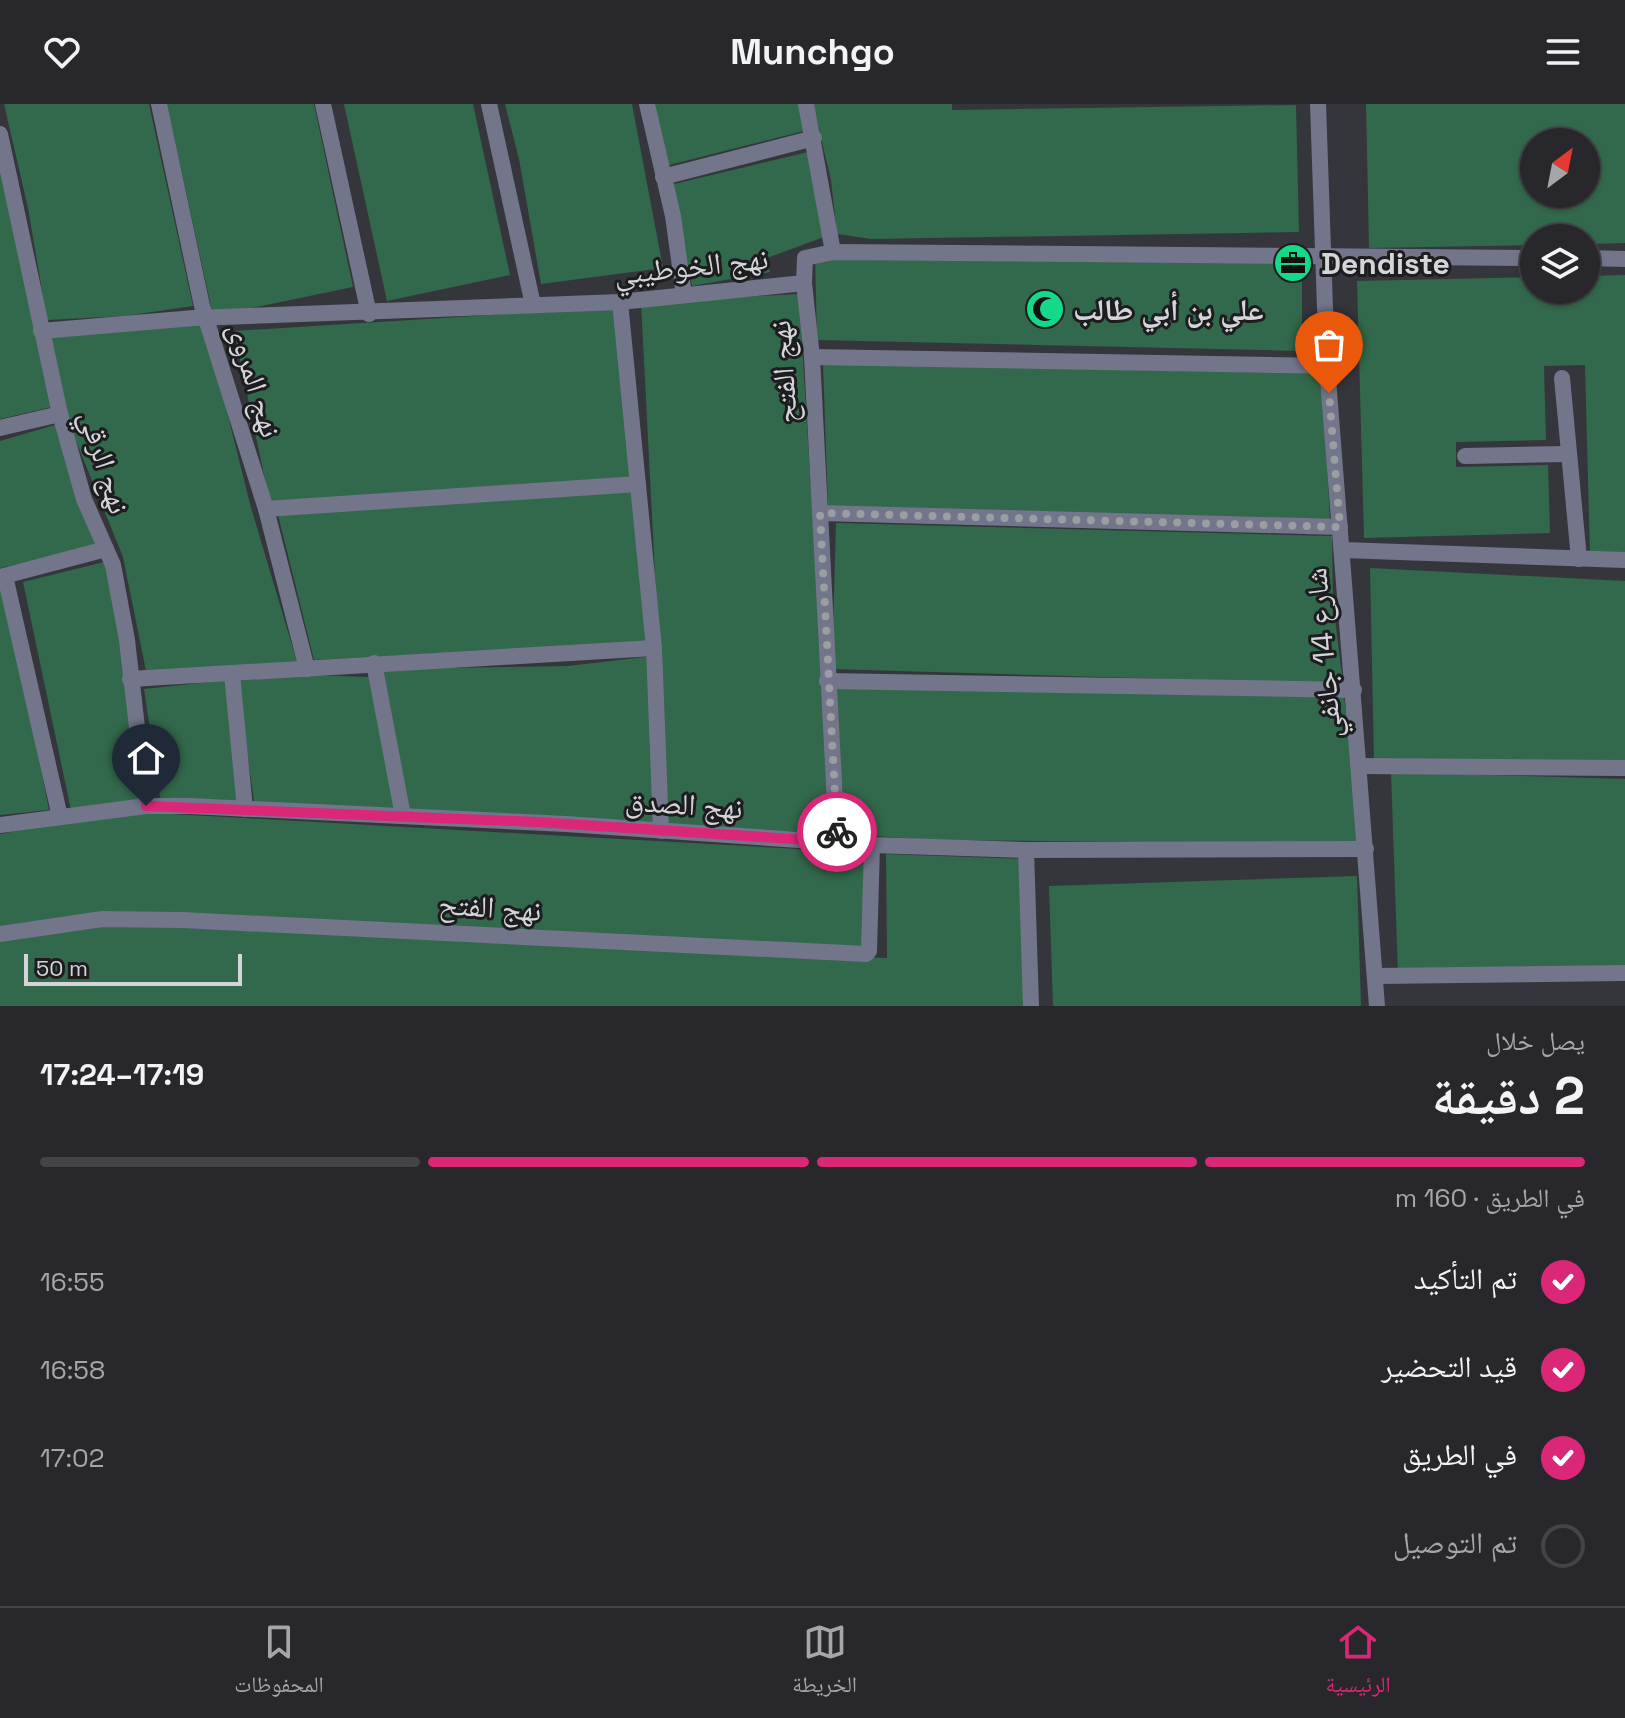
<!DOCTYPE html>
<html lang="ar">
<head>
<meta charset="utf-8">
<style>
	body { margin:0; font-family:"Space Grotesk","Noto Naskh Arabic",sans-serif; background:#343438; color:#f1f3f6; direction:rtl; height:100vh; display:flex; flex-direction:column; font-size:30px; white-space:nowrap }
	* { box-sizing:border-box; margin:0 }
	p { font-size:26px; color:#a5a6a9 }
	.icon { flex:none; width:44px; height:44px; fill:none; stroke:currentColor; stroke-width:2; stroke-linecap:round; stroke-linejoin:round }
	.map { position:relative; height:902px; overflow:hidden; direction:ltr }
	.side { display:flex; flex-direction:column; background:#28282c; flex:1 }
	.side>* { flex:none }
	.needle { width:52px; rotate:32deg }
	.buttons { position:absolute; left:1520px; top:24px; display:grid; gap:16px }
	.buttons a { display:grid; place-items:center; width:80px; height:80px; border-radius:50%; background:#28282c; box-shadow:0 2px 6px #0004,0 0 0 2px #444448; font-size:40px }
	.scale { position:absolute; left:24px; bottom:20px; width:218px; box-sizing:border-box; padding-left:8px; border:4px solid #d4d5d9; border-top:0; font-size:22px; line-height:28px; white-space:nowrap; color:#d4d5d9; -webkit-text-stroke:6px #1d1d20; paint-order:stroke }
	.pin { position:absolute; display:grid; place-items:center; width:68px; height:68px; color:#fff; margin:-82px -34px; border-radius:50% 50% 50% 0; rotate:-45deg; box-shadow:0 0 8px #0007 }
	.pin .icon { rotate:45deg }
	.courier { position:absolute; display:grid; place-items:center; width:80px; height:80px; margin:-40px; border:6px solid #db2777; border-radius:50%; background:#fff; color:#222; box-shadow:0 2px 10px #0007 }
	.overview em { font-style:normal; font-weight:800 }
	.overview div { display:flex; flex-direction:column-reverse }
	.overview { display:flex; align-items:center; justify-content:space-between; height:136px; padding:0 40px }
	h1 { font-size:52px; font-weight:800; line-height:60px }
	.bar { display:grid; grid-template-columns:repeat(4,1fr); gap:12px 8px; align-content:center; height:96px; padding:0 40px }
	.bar i { height:10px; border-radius:6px; background:#444448 }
	.bar .selected { background:#db2777 }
	.bar p { grid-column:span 4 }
	ol { padding:0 40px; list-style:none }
	li { display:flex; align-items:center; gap:24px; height:88px }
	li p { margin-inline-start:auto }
	li .icon { padding:8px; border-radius:50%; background:#db2777; color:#fff; stroke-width:4 }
	li:last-child { color:#a5a6a9 }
	li i { width:44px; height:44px; border:4px solid #444448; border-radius:50% }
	header { display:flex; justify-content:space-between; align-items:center; height:104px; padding:0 40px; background:#28282c; font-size:36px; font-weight:800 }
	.tab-bar { display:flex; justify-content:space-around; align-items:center; height:112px; border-top:2px solid #444448; background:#28282c; font-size:22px; color:#a5a6a9 }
	.tab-bar a { display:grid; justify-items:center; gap:4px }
	.tab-bar .selected { color:#db2777 }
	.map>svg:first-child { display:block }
	.building { fill:#32684b; fill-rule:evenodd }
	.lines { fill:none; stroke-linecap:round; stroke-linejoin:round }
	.minor { stroke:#73758b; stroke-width:16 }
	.tertiary { stroke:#73758b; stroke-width:16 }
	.done { stroke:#9c9da2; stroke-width:8; stroke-dasharray:0 14.4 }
	.route { stroke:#db2777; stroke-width:10 }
	.labels { text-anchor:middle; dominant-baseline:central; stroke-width:6; stroke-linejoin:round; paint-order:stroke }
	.poi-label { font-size:30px; font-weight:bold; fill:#d4d5d9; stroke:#1d1d20; text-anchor:start }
	.street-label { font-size:30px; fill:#d4d5d9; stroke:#1d1d20 }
</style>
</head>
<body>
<header><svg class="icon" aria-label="menu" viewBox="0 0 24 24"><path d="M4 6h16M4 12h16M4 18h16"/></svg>Munchgo<svg class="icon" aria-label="heart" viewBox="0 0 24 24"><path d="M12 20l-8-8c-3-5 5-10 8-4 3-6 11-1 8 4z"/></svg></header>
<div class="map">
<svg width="1625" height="902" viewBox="0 0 1625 902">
	<rect width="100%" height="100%" fill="#35363b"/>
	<g class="building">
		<path d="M4 0H149L193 202 125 212 47 216 28 104Z"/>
		<path d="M167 0H314L353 183 213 212Z"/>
		<path d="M344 0H473L510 171 387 197Z"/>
		<path d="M505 0H632L663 164 541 180 519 55Z"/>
		<path d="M655 0H801L808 26 669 61Z"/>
		<path d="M813 0H952V6L1296 1 1299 128 871 135 837 130 831 76Z"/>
		<path d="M1366 0H1625V139L1586 140V134H1534V141L1369 144ZM1534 38H1586V90H1534Z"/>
		<path d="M812 47 824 133 767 154 770 168 692 182 670 81Z"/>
		<path d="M0 65 52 303 0 315Z"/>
		<path d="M1302 149V247L817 236 815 151Z"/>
		<path d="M1625 171V450L1590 451 1585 261 1544 262 1546 336 1456 338V363L1548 361 1550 429 1364 434 1357 177 1534 173V186H1586V172Z"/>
		<path d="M799 190 832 729 668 724 641 198Z"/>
		<path d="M616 203 632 373 270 400 234 227Z"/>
		<path d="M204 216 250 400 297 558 147 572 123 453 65 310 46 231Z"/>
		<path d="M823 260 1322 270 1330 415 828 403Z"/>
		<path d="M58 320 101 442 0 464V337Z"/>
		<path d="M638 387 649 538 314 556 278 411Z"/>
		<path d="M836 419 1332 432 1333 498 1343 580 832 565Z"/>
		<path d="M112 456 144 695 71 706 23 478Z"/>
		<path d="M1370 464 1625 477V660L1374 657Z"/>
		<path d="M0 479H4L49 706 0 711Z"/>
		<path d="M653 552 657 720 410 710 381 565 568 562Z"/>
		<path d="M306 571 370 573 396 706 255 704 237 577Z"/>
		<path d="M228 576 243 702 161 699 144 585Z"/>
		<path d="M834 583 1344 593 1353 660 1357 740 933 736 845 730Z"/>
		<path d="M1391 668 1625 675V866L1398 871Z"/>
		<path d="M154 709 870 749 867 848 100 812 0 826V730L93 713Z"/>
		<path d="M886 750 1024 755 1026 902H0V838L103 818 887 854Z"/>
		<path d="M1357 772 1361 902H1053L1049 782Z"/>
	</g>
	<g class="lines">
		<g class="minor">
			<path d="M159 0 202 202 266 405 307 565"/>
			<path d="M323 0 369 210"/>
			<path d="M489 0 533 201"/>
			<path d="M647 0 673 112 684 191"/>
			<path d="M806 0 833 148"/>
			<path d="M0 30 60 310 84 395 113 461 127 536 146 702"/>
			<path d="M663 73 814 34"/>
			<path d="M1586 154 1625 155"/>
			<path d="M804 179 812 253 837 738"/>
			<path d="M620 198 654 544 661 727"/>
			<path d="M41 227 194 214 620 198 804 179 805 154 833 148 1534 154"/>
			<path d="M812 253 1327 262"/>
			<path d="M1562 274 1579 455"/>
			<path d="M0 324 60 310"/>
			<path d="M1465 352 1568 350"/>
			<path d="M266 405 638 380"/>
			<path d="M820 409 1340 423"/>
			<path d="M1343 446 1625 456"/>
			<path d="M5 472 60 713"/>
			<path d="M0 473 106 445"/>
			<path d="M374 559 403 712"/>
			<path d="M232 570 245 705"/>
			<path d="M130 575 654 544"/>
			<path d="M827 577 1354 586"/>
			<path d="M1360 662 1625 664"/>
			<path d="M0 721 146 702H190L566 720 872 741 1026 746 1366 745"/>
			<path d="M1026 746 1031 902"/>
			<path d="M0 830 102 815 182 816 866 850 869 847 872 741"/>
			<path d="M1375 872 1625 869"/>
		</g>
		<path class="tertiary" d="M1318 0 1327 262 1377 902"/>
	</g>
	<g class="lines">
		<path class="done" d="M837 728 820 409 1340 423 1329 289"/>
		<path class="route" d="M146 702 537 718 837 738V728"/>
	</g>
	<defs>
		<g id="office-disc" transform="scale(2)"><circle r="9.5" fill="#14d989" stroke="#1d1d20"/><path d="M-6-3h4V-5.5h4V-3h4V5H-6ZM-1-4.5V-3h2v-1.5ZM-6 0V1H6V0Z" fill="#111"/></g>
		<g id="mosque-disc" transform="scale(2)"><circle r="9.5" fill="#14d989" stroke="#1d1d20"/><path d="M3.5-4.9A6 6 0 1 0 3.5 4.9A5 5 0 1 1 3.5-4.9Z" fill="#111"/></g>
	</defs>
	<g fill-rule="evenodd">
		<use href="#office-disc" x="1293" y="159"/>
		<use href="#mosque-disc" x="1045" y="205"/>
	</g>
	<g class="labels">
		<g class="poi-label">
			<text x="1321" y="159">Dendiste</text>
			<text x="1073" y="205">علي بن أبي طالب</text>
		</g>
		<g class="street-label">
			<text transform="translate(691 162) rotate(-6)">نهج الخوطيبي</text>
			<text transform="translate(783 268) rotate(-94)">نهج الفتح</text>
			<text transform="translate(255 276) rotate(73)">نهج المروى</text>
			<text transform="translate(105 358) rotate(73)">نهج الرقي</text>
			<text transform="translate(1323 549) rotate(-95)">شارع 14 جانفي</text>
			<text transform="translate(684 700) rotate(4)">نهج الصدق</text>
			<text transform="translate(490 803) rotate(4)">نهج الفتح</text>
		</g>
	</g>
</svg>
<div class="buttons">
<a><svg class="needle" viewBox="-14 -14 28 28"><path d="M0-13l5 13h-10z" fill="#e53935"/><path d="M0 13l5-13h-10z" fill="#a5a6a9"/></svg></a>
<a><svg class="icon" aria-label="layers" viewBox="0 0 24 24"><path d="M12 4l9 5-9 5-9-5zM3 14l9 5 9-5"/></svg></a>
</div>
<div class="scale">50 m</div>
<div class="pin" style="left:1329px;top:289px;background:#ea580c"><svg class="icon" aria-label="bag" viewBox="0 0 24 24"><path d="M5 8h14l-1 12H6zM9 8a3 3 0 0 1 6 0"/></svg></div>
<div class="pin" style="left:146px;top:702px;background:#1f2937"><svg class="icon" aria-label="home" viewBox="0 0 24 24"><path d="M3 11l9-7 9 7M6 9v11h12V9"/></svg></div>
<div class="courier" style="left:837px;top:728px"><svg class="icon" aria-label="bike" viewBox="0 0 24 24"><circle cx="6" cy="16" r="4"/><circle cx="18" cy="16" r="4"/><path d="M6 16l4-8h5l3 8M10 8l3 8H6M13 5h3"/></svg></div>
</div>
<section class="side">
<div class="overview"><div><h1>2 دقيقة</h1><p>يصل خلال</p></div><em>17:19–17:24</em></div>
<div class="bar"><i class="selected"></i><i class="selected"></i><i class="selected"></i><i></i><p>في الطريق · 160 m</p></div>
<ol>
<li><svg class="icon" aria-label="check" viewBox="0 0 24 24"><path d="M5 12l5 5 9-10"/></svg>تم التأكيد<p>16:55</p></li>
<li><svg class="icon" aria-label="check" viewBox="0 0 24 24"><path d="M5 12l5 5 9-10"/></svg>قيد التحضير<p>16:58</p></li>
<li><svg class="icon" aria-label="check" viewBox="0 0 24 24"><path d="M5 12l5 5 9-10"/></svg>في الطريق<p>17:02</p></li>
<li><i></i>تم التوصيل</li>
</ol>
</section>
<nav class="tab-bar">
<a class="selected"><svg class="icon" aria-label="home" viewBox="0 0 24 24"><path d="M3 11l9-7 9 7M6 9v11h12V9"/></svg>الرئيسية</a>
<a><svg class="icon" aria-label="map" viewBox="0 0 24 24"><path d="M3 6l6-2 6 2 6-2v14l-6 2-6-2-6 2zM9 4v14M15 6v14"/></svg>الخريطة</a>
<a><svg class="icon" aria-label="saved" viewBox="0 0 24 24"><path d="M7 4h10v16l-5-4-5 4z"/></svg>المحفوظات</a>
</nav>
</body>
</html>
